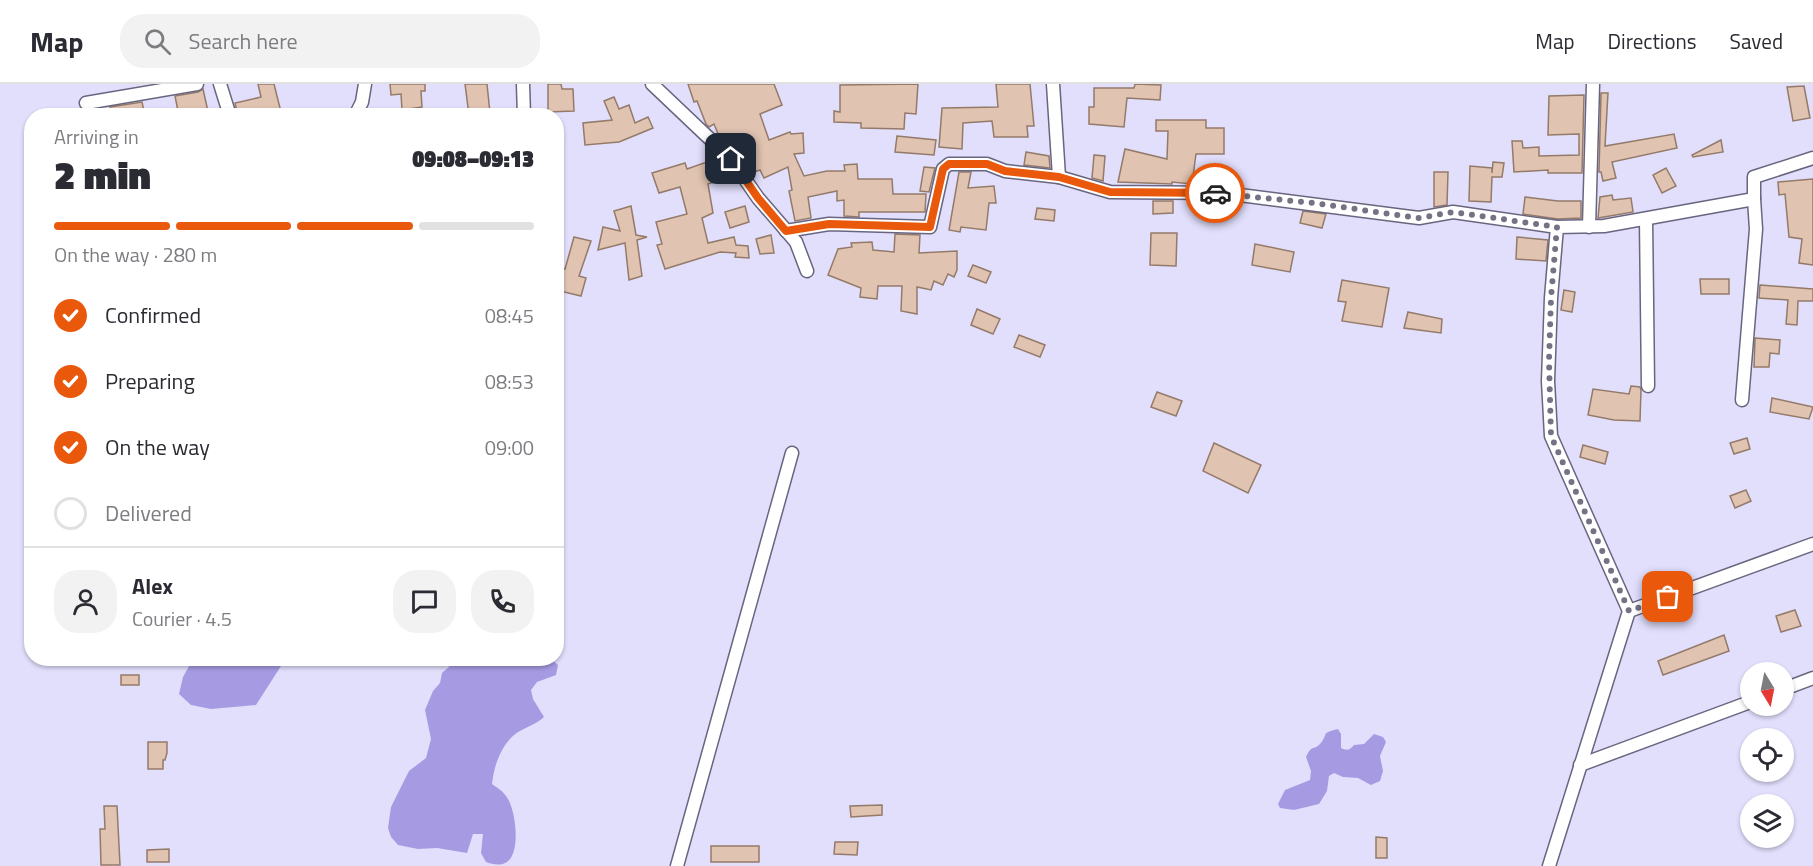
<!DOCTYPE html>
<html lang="en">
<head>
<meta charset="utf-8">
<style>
	body { margin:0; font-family:"Titillium Web",sans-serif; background:#f2f2f3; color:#2b2b33; height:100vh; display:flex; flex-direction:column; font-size:22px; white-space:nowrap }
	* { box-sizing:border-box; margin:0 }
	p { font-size:20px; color:#7c7c81 }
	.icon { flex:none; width:33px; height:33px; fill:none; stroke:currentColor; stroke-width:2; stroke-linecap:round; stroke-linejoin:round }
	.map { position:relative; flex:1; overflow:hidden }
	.panel { position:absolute; left:24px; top:24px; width:540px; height:558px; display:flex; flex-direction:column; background:#fff; border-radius:24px; box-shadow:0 2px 4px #0004 }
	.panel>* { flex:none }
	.needle { width:39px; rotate:170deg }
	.fabs { position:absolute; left:1740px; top:578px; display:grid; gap:12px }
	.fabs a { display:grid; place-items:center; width:54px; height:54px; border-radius:50%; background:#fff; box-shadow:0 2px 4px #0004; font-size:30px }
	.pin { position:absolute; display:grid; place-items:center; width:51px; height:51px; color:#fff; margin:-26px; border-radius:12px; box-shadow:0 3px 9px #0006 }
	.courier { position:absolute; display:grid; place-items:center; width:60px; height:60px; margin:-30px; border:4px solid #ea580c; border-radius:50%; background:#fff; color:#222; box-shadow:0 2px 8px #0007 }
	.summary em { font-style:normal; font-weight:800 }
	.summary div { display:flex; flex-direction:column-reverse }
	.summary { display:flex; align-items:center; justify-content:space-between; height:102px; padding:0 30px }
	h1 { font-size:39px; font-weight:800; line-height:45px }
	.bar { display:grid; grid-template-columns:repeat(4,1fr); gap:9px 6px; align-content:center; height:72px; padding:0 30px }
	.bar i { height:8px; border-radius:4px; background:#e1e1e2 }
	.bar .selected { background:#ea580c }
	.bar p { grid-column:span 4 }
	.line { display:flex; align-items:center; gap:15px; padding:0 30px; border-top:2px solid #e1e1e2 }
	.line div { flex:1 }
	.round { display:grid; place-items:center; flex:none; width:63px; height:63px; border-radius:24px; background:#f2f2f3 }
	ol { padding:0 30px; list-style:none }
	li { display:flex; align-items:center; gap:18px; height:66px }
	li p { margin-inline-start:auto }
	li .icon { padding:6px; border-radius:50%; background:#ea580c; color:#fff; stroke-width:4 }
	li:last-child { color:#7c7c81 }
	li i { width:33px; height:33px; border:3px solid #e1e1e2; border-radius:50% }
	header { display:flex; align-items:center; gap:36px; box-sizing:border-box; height:84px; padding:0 30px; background:#fff; border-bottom:2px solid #e1e1e2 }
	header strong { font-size:28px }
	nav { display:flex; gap:33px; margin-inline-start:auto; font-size:21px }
	.search { width:420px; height:54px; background:#f2f2f3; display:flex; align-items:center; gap:15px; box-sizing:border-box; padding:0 21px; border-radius:24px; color:#7c7c81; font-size:22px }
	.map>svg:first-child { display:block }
	.water { fill:#a69be3 }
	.building { fill:#e0c3b1; stroke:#947a69; stroke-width:1.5 }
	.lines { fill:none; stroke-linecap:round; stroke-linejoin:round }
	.minor-casing { stroke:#68657f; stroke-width:15 }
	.minor { stroke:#fff; stroke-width:12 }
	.done { stroke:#757285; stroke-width:6; stroke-dasharray:0 10.8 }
	.route { stroke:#ea580c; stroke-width:8 }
</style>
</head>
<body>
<header>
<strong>Map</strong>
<div class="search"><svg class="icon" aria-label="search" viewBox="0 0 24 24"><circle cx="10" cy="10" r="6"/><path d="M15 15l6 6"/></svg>Search here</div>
<nav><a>Map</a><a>Directions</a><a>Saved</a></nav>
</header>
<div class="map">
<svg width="1813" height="782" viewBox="0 0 1813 782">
	<rect width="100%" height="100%" fill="#e2dffd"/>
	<g class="water">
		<path d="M193 575V574L283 575 281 582 256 621 211 625 191 621 179 610 183 593Z"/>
		<path d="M458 575H551L558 581 556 591 537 598 531 606 533 615 544 633C536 640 529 642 520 647 502 657 494 681 492 700 496 703 503 707 506 712 516 724 522 772 505 779 499 782 492 780 486 778L481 769 483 750H473L467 769 437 764 418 765 398 761 391 753 388 744 391 723 409 687 426 674 431 655 425 626 433 607 440 599 442 589Z"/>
		<path d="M1338 645 1341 650V664C1347 667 1350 666 1354 661L1364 660 1374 650 1383 653 1386 658 1380 672 1383 687 1380 697 1371 701 1358 694 1343 693 1334 689 1329 692 1327 707 1319 720 1294 726 1280 724 1278 720 1285 706 1310 696 1311 687 1306 673C1312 660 1313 667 1320 660 1329 650 1320 649 1338 645Z"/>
	</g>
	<g class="building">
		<path d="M258 0H274L282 32H238L235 19 261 13Z"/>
		<path d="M390 0H425V7H421L422 23 402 26 401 10 391 11Z"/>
		<path d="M465 0H487L490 29 469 31Z"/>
		<path d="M548 0H561L562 5H573L574 27 548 28Z"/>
		<path d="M688 0H774L782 21 760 30 769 56 790 48 791 50 803 49 804 69 794 70 804 92 827 87H845L844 81 857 80 858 95H892L893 110H926L925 128H859V133L844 132V116L837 117V107L808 113 811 134 795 137 789 107 792 106 788 83 764 94 760 86 751 89 742 73 740 74 719 52 714 40 709 43 706 40 697 17 694 18Z"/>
		<path d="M918 0 916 30 905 29 904 45 861 44V39L834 38V27L840 28V1Z"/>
		<path d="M996 0H1030L1034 42H1027L1028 53H994L992 37 963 39 962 65 939 63 942 24 998 23Z"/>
		<path d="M1135 0 1161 1 1160 16 1127 14 1124 43 1089 40V23H1094V4H1134Z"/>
		<path d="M1804 2 1810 34 1793 37 1787 3Z"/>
		<path d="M203 5 209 32H179L175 12 198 8Z"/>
		<path d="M1601 9H1608L1605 62 1674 50 1677 64 1612 78 1616 94 1603 97 1601 88H1599Z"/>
		<path d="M1584 11 1582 89H1548V86L1514 88 1512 57H1522L1523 64 1539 63V72L1579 71V50L1548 51 1549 12Z"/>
		<path d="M614 13 619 25 629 21 635 39 648 33 653 44 619 58 585 61 583 39 612 36 604 17Z"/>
		<path d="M142 18 145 32H111L110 23Z"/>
		<path d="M1156 36H1206V44H1224V70H1196L1192 100 1172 98V100L1118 98 1125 65 1167 75 1168 47H1156Z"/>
		<path d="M897 52 936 56 934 71 895 68Z"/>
		<path d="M1721 56 1723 68 1693 73 1692 71Z"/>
		<path d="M1026 68 1049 72 1050 84 1024 81Z"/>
		<path d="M1094 71 1105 72 1103 97 1092 94Z"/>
		<path d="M718 74 721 77 727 93 708 100 713 129 702 134 708 159 734 153 736 161 748 162 749 174 735 173 736 169 720 168 665 185 657 161 662 160 656 138 687 130 680 103 659 109 652 89 685 79 687 85Z"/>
		<path d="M1493 78 1504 79 1502 93H1492L1491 118 1469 117 1470 82 1492 84V89Z"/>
		<path d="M924 83 935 84 929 108 920 107Z"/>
		<path d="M1666 84 1676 102 1662 109 1653 91Z"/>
		<path d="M959 88H971L968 104 994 102 996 119H989L986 146 961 143 960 148 949 146Z"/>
		<path d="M1434 88H1448L1447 121 1434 123Z"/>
		<path d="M1813 95V181L1799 179 1802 155 1789 153 1785 110 1779 111 1778 98Z"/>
		<path d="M1612 111 1613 116 1631 114 1633 128 1598 134 1600 113Z"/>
		<path d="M1525 113 1558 117H1581V134L1558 135 1523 130Z"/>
		<path d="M1153 117H1173V129L1153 130Z"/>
		<path d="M631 122 636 151 647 153 637 156 642 192 629 196 625 159 598 166 603 143 620 147 614 127Z"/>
		<path d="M745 122 749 138 730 144 725 128Z"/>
		<path d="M1037 124 1055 126 1054 137 1035 135Z"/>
		<path d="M1303 127 1326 130 1322 144 1300 139Z"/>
		<path d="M1151 149H1177L1176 182 1150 181Z"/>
		<path d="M895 150 920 151 919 169 957 167V186L954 193 948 190 943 201 934 197 931 206 917 203V230L901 227 902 202H878L877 215 860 213 861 204 828 191 838 165 852 163 851 159 872 158 873 166 894 168Z"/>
		<path d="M771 151 774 169 760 170 756 155Z"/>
		<path d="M574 153 591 157 579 192 586 194 581 212 556 206V182L565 185Z"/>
		<path d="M1517 153 1548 156 1546 177 1516 175Z"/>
		<path d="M1255 160 1294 168 1290 188 1252 181Z"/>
		<path d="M973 181 991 188 986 199 968 192Z"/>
		<path d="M1700 195H1729V210H1701Z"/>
		<path d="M1342 196 1389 204 1382 243 1342 237 1346 218 1338 217Z"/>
		<path d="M1760 201 1813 205V217H1798L1797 241 1786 240 1788 216 1759 214Z"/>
		<path d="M1564 206 1575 208 1572 228 1561 226Z"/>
		<path d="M977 225 1000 235 993 250 971 241Z"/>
		<path d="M1408 228 1442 235 1441 249 1404 244Z"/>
		<path d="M1019 251 1045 261 1040 273 1014 263Z"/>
		<path d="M1755 254 1780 256 1779 270 1770 269 1769 283H1754Z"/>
		<path d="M1631 302 1640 303 1641 306 1640 337 1614 336 1588 331 1593 305 1629 310Z"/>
		<path d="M1157 308 1182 317 1176 332 1151 323Z"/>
		<path d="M1772 314 1813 323 1809 335 1770 328Z"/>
		<path d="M1747 354 1750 365 1734 370 1730 359Z"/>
		<path d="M1214 359 1261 381 1248 409 1203 387Z"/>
		<path d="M1583 361 1608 368 1605 380 1580 373Z"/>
		<path d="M1746 406 1751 417 1735 424 1730 412Z"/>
		<path d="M1795 526 1801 542 1781 548 1776 532Z"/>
		<path d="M1724 551 1729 567 1663 591 1658 577Z"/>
		<rect x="121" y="591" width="18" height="10"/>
		<path d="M148 658H167V669L165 676H163V685H148Z"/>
		<path d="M882 721V731L851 733 850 722Z"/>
		<path d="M104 722H117L120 781H101L100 745H105Z"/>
		<path d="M1376 753 1387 754V774H1376Z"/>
		<path d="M835 758H858L857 771 834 770Z"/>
		<rect x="711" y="762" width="48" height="16"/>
		<path d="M169 765V778H147V766Z"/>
	</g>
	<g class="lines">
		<g class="minor-casing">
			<g id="minor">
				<path d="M220 0 230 32"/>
				<path d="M523 0 524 32"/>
				<path d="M652 0 731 75 758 114 796 158 807 187"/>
				<path d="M1053 0 1059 93"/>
				<path d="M86 19 197 0"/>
				<path d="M355 32 362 18 365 0"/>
				<path d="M1646 135 1648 302"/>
				<path d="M1589 143 1593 0"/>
				<path d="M786 147 829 140 930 143 943 85 949 80H987L1005 87 1059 93 1110 108 1224 109 1419 134 1453 128 1557 143"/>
				<path d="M1742 316 1756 145 1754 115"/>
				<path d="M1629 527 1813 460"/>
				<path d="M1784 605 1813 594"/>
				<path d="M1580 681 1750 618"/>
				<path d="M677 782 792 369"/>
				<path d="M1549 782 1629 527 1551 352 1548 297 1551 214 1557 143 1604 142 1754 115V93L1813 74"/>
			</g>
		</g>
		<use href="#minor" class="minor"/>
	</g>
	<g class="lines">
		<path class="done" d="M1215 109 1313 119 1419 134 1453 128 1557 143 1551 214 1549 277 1551 352 1629 527 1668 513"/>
		<path class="route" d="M731 75 758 114 786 147 829 140 930 143 943 85 949 80H987L1005 87 1059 93 1110 108 1215 109"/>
	</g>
</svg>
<div class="fabs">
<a><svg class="needle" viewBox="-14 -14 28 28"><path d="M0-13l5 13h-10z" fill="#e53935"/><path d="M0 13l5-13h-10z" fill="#7c7c81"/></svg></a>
<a><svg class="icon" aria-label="locate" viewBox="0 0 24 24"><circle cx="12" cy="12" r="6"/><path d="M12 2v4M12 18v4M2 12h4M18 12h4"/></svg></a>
<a><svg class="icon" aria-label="layers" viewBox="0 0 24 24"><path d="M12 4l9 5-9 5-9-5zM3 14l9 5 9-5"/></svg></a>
</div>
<div class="pin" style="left:1668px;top:513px;background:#ea580c"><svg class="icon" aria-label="bag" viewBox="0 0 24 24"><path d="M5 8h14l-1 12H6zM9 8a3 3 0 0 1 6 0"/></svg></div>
<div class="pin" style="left:731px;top:75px;background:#1f2937"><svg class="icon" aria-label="home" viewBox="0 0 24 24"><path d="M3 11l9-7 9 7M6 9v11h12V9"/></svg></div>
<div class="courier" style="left:1215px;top:109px"><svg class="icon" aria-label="car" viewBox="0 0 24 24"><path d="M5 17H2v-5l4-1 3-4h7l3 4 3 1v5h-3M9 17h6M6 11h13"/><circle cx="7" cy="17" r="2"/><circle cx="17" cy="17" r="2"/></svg></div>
<section class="panel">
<div class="summary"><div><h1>2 min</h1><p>Arriving in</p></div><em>09:08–09:13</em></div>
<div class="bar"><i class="selected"></i><i class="selected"></i><i class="selected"></i><i></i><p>On the way · 280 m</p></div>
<ol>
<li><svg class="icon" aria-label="check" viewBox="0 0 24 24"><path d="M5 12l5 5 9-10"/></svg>Confirmed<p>08:45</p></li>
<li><svg class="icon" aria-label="check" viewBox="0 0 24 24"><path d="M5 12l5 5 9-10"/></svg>Preparing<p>08:53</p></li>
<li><svg class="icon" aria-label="check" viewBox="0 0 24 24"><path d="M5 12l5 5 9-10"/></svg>On the way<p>09:00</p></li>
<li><i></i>Delivered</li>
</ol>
<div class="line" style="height:108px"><a class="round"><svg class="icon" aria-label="person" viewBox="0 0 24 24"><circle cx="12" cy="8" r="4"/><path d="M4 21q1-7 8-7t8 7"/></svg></a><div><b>Alex</b><p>Courier · 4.5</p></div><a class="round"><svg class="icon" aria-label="chat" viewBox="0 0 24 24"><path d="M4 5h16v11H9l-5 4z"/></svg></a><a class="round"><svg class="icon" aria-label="phone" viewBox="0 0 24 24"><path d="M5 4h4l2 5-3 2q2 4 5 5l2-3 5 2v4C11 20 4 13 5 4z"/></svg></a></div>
</section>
</div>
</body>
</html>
